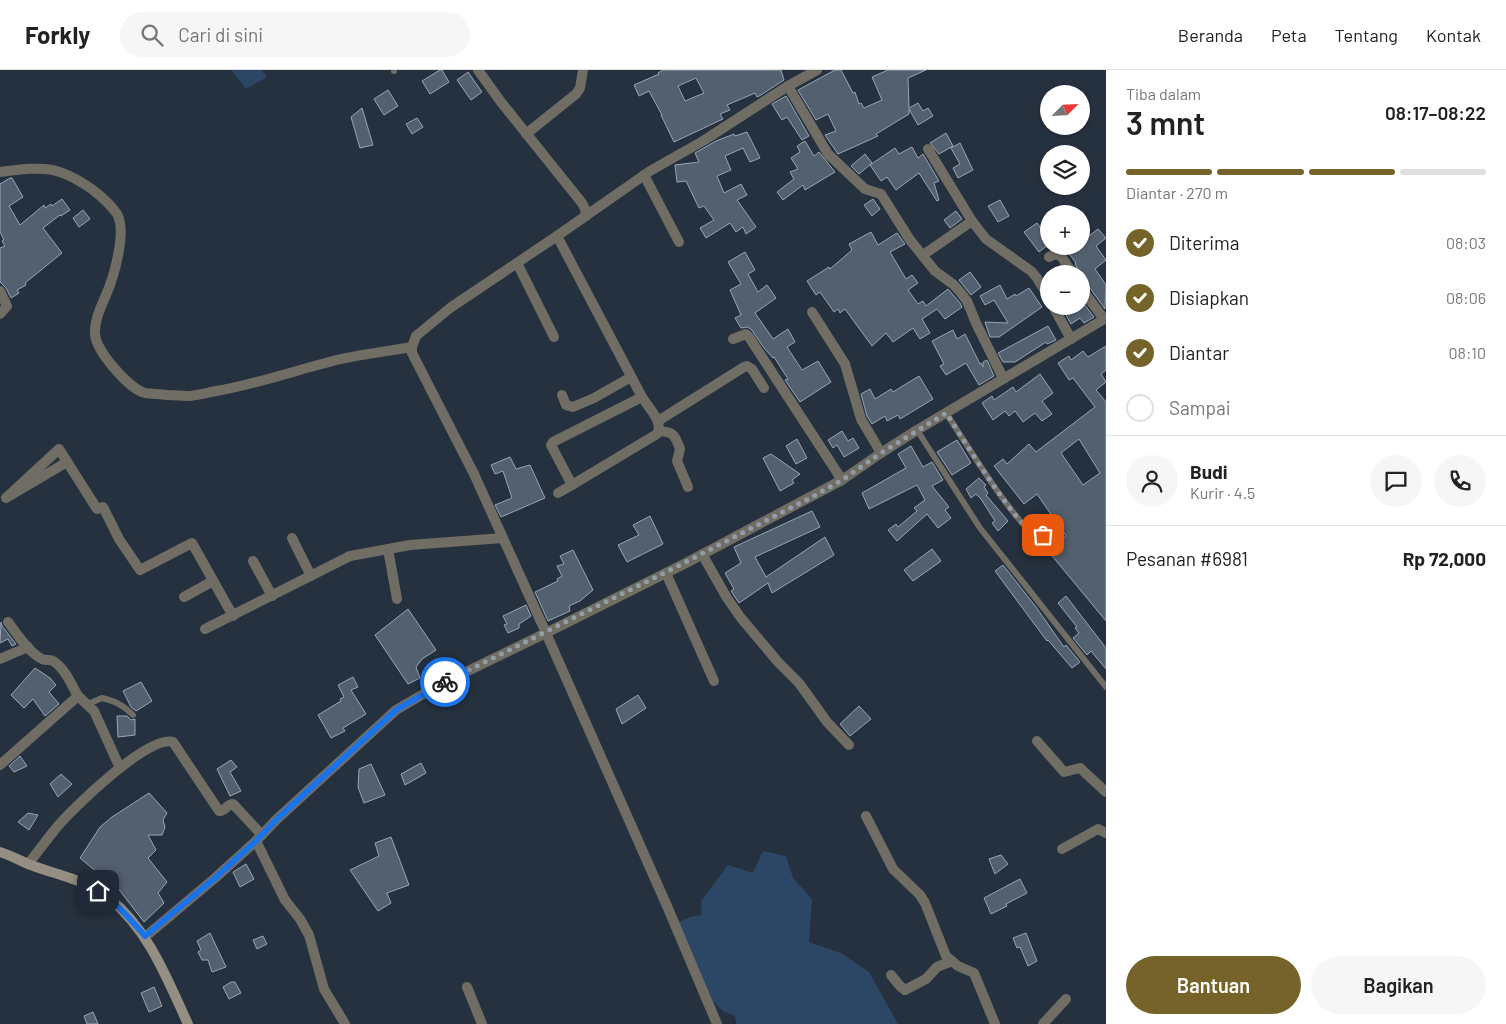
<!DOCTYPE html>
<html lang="id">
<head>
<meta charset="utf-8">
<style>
	body { margin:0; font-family:Barlow,sans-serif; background:#f6f6f6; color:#222; height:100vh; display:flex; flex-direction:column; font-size:19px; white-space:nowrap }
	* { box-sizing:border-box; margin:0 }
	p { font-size:16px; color:#767676 }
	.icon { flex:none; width:28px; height:28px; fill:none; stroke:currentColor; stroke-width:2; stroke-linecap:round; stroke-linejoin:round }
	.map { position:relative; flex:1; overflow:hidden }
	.drawer { display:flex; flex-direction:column; background:#fff; width:400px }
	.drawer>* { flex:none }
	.needle { width:32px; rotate:66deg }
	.tools { position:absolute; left:1040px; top:15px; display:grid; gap:10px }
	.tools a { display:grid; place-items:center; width:50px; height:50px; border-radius:50%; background:#fff; box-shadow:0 1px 4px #0004; font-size:25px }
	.pin { position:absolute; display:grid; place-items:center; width:42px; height:42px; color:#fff; margin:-21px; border-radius:10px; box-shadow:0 2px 8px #0006 }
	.courier { position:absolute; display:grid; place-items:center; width:50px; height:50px; margin:-25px; border:4px solid #1a73e8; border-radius:50%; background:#fff; color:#222; box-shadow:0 1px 6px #0007 }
	.headline em { font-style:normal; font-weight:600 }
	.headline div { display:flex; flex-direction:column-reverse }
	.headline { display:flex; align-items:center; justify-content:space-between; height:85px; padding:0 20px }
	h1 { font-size:32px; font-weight:600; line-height:38px }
	.bar { display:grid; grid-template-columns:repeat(4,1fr); gap:8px 5px; align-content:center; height:60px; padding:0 20px }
	.bar i { height:6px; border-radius:4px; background:#e0e0e0 }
	.bar .selected { background:#76632a }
	.bar p { grid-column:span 4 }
	.line { display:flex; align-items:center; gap:12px; padding:0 20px; border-top:1px solid #e0e0e0 }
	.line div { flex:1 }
	.round { display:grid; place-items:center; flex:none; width:52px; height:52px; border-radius:26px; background:#f6f6f6 }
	ol { padding:0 20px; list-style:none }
	li { display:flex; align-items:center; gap:15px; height:55px }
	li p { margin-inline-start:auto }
	li .icon { padding:5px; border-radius:50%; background:#76632a; color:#fff; stroke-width:4 }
	li:last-child { color:#767676 }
	li i { width:28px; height:28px; border:2px solid #e0e0e0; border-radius:50% }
	.action { display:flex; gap:10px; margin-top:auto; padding:10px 20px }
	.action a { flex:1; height:58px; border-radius:30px; background:#76632a; color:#fff; font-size:20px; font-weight:600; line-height:58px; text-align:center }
	.action a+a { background:#f6f6f6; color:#222 }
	header { display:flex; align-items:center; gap:30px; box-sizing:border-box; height:70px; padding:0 25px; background:#fff; border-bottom:1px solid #e0e0e0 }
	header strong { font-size:24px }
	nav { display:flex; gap:28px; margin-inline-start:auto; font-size:18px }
	.search { width:350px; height:45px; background:#f6f6f6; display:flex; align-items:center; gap:12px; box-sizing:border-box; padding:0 18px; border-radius:28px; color:#767676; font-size:19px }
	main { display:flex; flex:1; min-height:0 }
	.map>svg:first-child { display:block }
	.green { fill:#2c4666 }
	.building { fill:#53606f; stroke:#98a5b6; fill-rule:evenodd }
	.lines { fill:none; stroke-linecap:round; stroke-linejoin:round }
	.service { stroke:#706d65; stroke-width:6 }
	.minor { stroke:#706d65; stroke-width:10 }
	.secondary { stroke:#948f82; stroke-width:10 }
	.done { stroke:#949ca7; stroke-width:5; stroke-dasharray:0 9 }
	.route { stroke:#1a73e8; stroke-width:6 }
</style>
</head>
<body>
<header>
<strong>Forkly</strong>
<div class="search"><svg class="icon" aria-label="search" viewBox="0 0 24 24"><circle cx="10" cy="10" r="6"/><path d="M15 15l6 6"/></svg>Cari di sini</div>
<nav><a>Beranda</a><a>Peta</a><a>Tentang</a><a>Kontak</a></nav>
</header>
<main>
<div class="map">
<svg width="1106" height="954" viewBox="0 0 1106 954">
	<rect width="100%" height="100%" fill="#26313f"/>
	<g class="green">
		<path d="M231 0H262L267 7 246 19Z"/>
		<path d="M763 781 786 786 793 808 812 829 809 872 841 883 869 902 898 954H736L735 946 723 941 713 931 679 852 690 847 702 845 701 831 728 795 753 803Z"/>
	</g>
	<g class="building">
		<path d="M440 0H442L449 12 430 24 422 11Z"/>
		<path d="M663 0H781L784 10 761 25 757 27 755 23 727 35 730 40 720 44 723 49 674 72 661 45H662L649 21 639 26 634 15 659 4 658 3ZM696 8 704 23 685 31 678 16Z"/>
		<path d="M835 0H841L853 23 855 22 859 34 861 33 864 38 882 30 872 7 888 0H926L908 8 909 38 918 33 923 41 928 38 933 46 918 55 909 39V44L876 64 878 66 838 84 825 65 836 61 828 44 816 50 798 20Z"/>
		<path d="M468 2 482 22 471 30 457 10Z"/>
		<path d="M388 20 398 36 384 45 374 29Z"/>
		<path d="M786 26 809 66 802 70 787 47 782 50 772 34Z"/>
		<path d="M362 38 373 75 360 78 351 47Z"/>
		<path d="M417 48 423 57 412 64 406 54Z"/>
		<path d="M747 62 760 88 750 92 743 78 725 86 731 100 717 106 724 123 741 114 747 125 737 130 756 157 746 164 743 157 736 162 730 153 706 168 700 158 714 150 704 136 699 138 686 111 677 112 675 95 699 92 695 83 716 71 734 64 735 66Z"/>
		<path d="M946 63 953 76 939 84 930 73Z"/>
		<path d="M805 71 814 86 819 82 835 102 805 120 803 115 783 130 777 122 794 109 790 102 798 99 791 88 800 82 797 76Z"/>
		<path d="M960 73 973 100 958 108 953 98 960 94 951 78Z"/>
		<path d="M912 77 918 88 923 84 939 111 934 113 939 130 937 131 919 103 896 120 887 107 881 111 870 95 895 78 899 84Z"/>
		<path d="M865 84 872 93 859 104 851 96Z"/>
		<path d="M10 108H12L23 127 9 136 20 155 44 135 45 138 51 134 52 136 62 129 70 140 61 146 60 145 43 158 62 183 25 213 26 215 17 220 19 223 11 228 6 218 0 212V178L5 176 2 171 4 170 0 162V114Z"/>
		<path d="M873 129 880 139 872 146 864 135Z"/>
		<path d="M1000 130 1009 146 998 152 988 136Z"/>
		<path d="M83 140 90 149 79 157 73 148Z"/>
		<path d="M956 141 962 149 950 158 944 150Z"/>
		<path d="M1037 153 1042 160 1049 155V174L1039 182 1024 162Z"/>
		<path d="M1098 159 1106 168 1096 176 1106 190 1095 199 1106 215 1105 239 1087 214 1081 211 1083 210 1081 204 1075 194 1076 193 1067 181 1072 176H1081V172Z"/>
		<path d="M871 162 878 175 897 163 905 174 890 182 906 209 912 205 918 213 908 220 918 234 923 231 926 236 948 219 960 233 962 237 945 249 937 239 922 249 930 263 920 269 913 258 893 272 886 263 872 276 845 239 840 243 838 239 834 242 820 222 816 225 807 211 829 197 830 199 852 180 849 174Z"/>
		<path d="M745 182 755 200 748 204 758 222 767 215 776 228 755 243 773 269 788 259 795 272 787 277 802 300 818 291 831 312 800 332 785 310 788 309 774 287 773 288 764 278 751 259 747 257 741 258 735 248 741 245 730 220 741 214 728 192Z"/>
		<path d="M970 202 981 217 971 225 959 210Z"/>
		<path d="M1000 215 1007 229 1015 224 1016 226 1029 218 1042 237 999 267H990L985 252 1008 253 994 230 985 235 980 226Z"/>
		<path d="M1081 230 1094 247 1084 253 1080 248 1071 254 1061 236H1081Z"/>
		<path d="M1048 256 1056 270 1047 274 1046 272 1015 292H1003L998 283Z"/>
		<path d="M953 260 957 269 965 264 980 294 981 293 983 297V292L987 290 994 306 979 315 966 293 946 305 940 296 944 294 932 271Z"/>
		<path d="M1106 276V300L1101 304 1106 312 1096 320 1106 332V551L1048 481 1066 466 1037 424 1024 434 994 396 1003 389 1007 394 1029 374 1036 382 1095 337 1073 308 1069 310 1058 293 1069 286 1071 290 1083 281 1088 287ZM1079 369 1100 403 1083 415 1061 383Z"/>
		<path d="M1040 304 1053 323 1042 331 1052 344 1042 351 1035 343 1023 352 1015 341 1009 346 1005 341 993 350 982 333 992 326 994 330 1013 317 1016 322Z"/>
		<path d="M919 306 933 329 900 349 898 345 887 351 885 346 872 354 867 346 861 324 870 319 875 329 891 319 893 322Z"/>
		<path d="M842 361 848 371 853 368 859 378 844 387 837 375 833 378 828 370Z"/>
		<path d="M797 369 807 388 796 394 786 376Z"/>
		<path d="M957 370 971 393 952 405 937 382Z"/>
		<path d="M911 376 923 397 932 392 943 410 932 416 949 437 945 440 951 448 938 458 927 444 897 471 888 460 896 454 898 457 917 441 914 438 925 430 917 415 869 439 862 423 906 398 898 384Z"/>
		<path d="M771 384 800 404 792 410 794 413 780 421 763 388Z"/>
		<path d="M510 387 516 399 530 395 545 428 501 447 495 435 512 428 503 401 495 404 491 395Z"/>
		<path d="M979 408 986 415 984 417 988 423 986 425 1008 451 998 461 992 453 995 451 981 429 976 424 971 428 966 419Z"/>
		<path d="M812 441 820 457 755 487 766 507 825 467 834 485 772 523 768 513 739 533 731 521 734 519 725 503 741 493 734 477Z"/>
		<path d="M650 446 663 474 627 492 618 475 639 465 633 455Z"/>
		<path d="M932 479 941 491 913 511 904 500Z"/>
		<path d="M573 480 593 520 580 531 569 536 570 541 548 551 535 522 558 511 557 509 562 506 557 496 564 494 560 486Z"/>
		<path d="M1003 495 1036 537 1064 577 1066 575 1080 592 1072 598 1048 570 1047 571 995 501Z"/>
		<path d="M1066 526 1106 578V599L1091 581 1087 585 1073 568 1079 563 1075 558 1077 557 1058 533Z"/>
		<path d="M526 535 531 546 519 554V558L508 563 504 555 507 554 503 546Z"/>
		<path d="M408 539 436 580 422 589 416 597 420 608 408 614 375 565Z"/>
		<path d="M1 552 2 556 16 574 12 576 8 569 0 573Z"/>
		<path d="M35 598 50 608 56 615 49 622 59 634 45 646 33 629 24 638 11 625Z"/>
		<path d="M353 607 358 617 351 620 366 644 343 658 345 661 331 668 318 645 341 631 340 629 344 627 338 615Z"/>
		<path d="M141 612 152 631 136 641 131 637 123 621Z"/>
		<path d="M638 625 646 638 622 654 616 639Z"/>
		<path d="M859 636 871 649 850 666 840 654Z"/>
		<path d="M117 646H127L131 650 135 649V665L118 667Z"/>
		<path d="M20 686 27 696 14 702 9 696Z"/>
		<path d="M231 690 237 697 230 702 241 721 230 726 217 699Z"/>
		<path d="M421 693 426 703 405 715 401 704Z"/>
		<path d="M371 694 385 725 364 733 358 717 359 699Z"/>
		<path d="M61 704 72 714 58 727 50 714Z"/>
		<path d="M149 723 167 743 163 750 165 757 162 765H148L156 780 148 788 167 812 158 823 164 833 144 852 117 817 116 818 80 788 100 757 112 747Z"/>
		<path d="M28 743 38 745 29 760 18 752Z"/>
		<path d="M391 767 409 815 387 823 391 833 378 841 350 800 379 786 375 773Z"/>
		<path d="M1001 785 1008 794 995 804 989 789Z"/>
		<path d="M246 794 254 809 240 817 233 802Z"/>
		<path d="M1020 809 1027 823 1006 834 1007 836 991 844 984 828Z"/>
		<path d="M210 863 226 897 212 902 208 890H202L198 882 201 880 197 871Z"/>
		<path d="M1026 863 1037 891 1028 896 1020 877 1017 878 1013 868Z"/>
		<path d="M263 866 267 874 257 879 253 870Z"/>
		<path d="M231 912H235L241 923 229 929 223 917Z"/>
		<path d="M154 917 162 936 149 942 141 923Z"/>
		<path d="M93 942 98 954H87L84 946Z"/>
	</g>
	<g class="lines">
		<g class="service">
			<path d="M394 1V0"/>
			<path d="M946 343C961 365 1018 460 1038 466L1050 462"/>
			<path d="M917 360 980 458 1106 617"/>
			<path d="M88 634 102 628C115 631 123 635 133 645"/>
		</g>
		<g class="minor">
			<path d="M478 0 501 32 582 133 585 139 586 146"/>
			<path d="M788 16 828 84 865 119 881 124 910 170 935 201 954 215 961 223 967 231 976 253 1003 308"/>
			<path d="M526 64 576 24 580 18 583 0"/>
			<path d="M928 79 972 151 986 169 1031 201 1037 208 1049 228"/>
			<path d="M0 102C43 97 56 94 93 120 102 127 111 135 117 144 127 161 114 207 106 225 101 237 94 251 95 264 96 281 129 319 145 323 152 324 160 324 167 325 175 325 183 326 190 326 199 325 207 323 216 321 258 314 299 299 341 289 364 284 388 281 412 277"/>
			<path d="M644 105 679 172"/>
			<path d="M557 166 642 327C648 337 664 352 657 364L572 415 551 375 553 372 642 327"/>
			<path d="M923 185 972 151"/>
			<path d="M1049 187 1055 184 1061 186 1073 204"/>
			<path d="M517 193 554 267"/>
			<path d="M1081 218 1104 249"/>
			<path d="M0 221 7 236 0 244"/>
			<path d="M1053 236 1071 269"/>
			<path d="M812 242 845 294 861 349 881 383"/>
			<path d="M733 269 746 264 749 267 842 410"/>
			<path d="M562 325 566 335 573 337 594 328 631 307"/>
			<path d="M658 351 744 297 747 296 752 299 764 318"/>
			<path d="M659 361C674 362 675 365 680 379L677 391 688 417"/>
			<path d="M67 392 6 428 59 379 97 439 103 437 119 469 140 500 192 473 233 546"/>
			<path d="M558 423 572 415"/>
			<path d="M292 468 311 506"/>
			<path d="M388 479 397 529"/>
			<path d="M702 484 727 528 741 548 778 592 799 613 827 652 849 675"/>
			<path d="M253 491 272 526"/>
			<path d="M666 503 714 611"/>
			<path d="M184 527 213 511"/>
			<path d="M205 559 350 486 410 475 503 468"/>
			<path d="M0 589 28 577"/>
			<path d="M78 626 94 641 120 698"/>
			<path d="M1037 671 1064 702 1080 698 1106 722"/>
			<path d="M0 695 78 626C72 616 65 598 53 591 50 589 46 591 42 589 30 584 16 563 8 552"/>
			<path d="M866 746 893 799 920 825 925 833 946 886 958 896 974 903 995 954"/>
			<path d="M256 771 285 830 300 849 309 865 324 919 345 954"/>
			<path d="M1062 779 1098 759 1106 763"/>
			<path d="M28 794C38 782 47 769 57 757 73 738 149 664 173 672L219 741C225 742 227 734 233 734L262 765"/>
			<path d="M145 867 215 808 256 771 277 749 396 640 437 616 546 563 474 404 412 283V277L416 266 450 238 557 166 650 101 703 71 788 16 817 0"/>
			<path d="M891 905 900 916 905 920 926 909 937 897 952 891"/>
			<path d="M467 917 482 954"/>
			<path d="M717 954 667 836 546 563 688 492 842 410 881 383 917 360 1106 248"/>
			<path d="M1043 954 1066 929"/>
		</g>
		<path class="secondary" d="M0 782C10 785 19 790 28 794 56 805 85 809 109 828 149 860 167 909 188 954"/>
	</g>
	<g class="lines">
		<path class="done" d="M445 612 676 497 812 427 842 410 881 383 946 343C961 365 1018 460 1038 466L1043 465"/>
		<path class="route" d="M98 821C117 833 131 850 145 866L215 808 256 771 277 749 396 640 445 612"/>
	</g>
</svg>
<div class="tools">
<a><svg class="needle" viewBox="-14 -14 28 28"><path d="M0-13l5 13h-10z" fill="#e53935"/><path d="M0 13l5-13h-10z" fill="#767676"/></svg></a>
<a><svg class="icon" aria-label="layers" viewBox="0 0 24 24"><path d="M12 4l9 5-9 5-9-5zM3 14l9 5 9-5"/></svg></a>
<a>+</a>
<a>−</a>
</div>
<div class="pin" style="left:1043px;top:465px;background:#ea580c"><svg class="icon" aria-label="bag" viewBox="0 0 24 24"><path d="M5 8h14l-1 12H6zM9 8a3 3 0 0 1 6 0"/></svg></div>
<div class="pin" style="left:98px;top:821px;background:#1f2937"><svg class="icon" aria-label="home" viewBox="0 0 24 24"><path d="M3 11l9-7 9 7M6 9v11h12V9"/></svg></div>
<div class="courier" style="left:445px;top:612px"><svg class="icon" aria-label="bike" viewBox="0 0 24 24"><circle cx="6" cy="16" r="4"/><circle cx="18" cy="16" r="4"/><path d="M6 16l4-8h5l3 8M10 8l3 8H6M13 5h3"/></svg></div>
</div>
<section class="drawer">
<div class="headline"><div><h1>3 mnt</h1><p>Tiba dalam</p></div><em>08:17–08:22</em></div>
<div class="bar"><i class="selected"></i><i class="selected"></i><i class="selected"></i><i></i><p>Diantar · 270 m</p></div>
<ol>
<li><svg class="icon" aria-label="check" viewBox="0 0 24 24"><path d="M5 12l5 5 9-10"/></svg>Diterima<p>08:03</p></li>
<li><svg class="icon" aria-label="check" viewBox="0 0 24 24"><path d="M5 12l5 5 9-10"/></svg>Disiapkan<p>08:06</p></li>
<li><svg class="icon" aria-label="check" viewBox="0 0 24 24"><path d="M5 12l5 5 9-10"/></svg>Diantar<p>08:10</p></li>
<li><i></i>Sampai</li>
</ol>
<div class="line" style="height:90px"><a class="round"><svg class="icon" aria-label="person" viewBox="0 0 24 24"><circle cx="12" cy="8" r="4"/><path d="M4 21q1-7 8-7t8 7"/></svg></a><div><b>Budi</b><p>Kurir · 4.5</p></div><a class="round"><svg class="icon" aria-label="chat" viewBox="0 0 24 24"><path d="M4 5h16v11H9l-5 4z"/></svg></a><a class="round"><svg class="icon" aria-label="phone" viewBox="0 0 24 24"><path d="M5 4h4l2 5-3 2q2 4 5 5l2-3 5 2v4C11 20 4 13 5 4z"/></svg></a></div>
<div class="line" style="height:65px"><div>Pesanan #6981</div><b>Rp 72,000</b></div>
<div class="action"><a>Bantuan</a><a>Bagikan</a></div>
</section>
</main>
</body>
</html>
